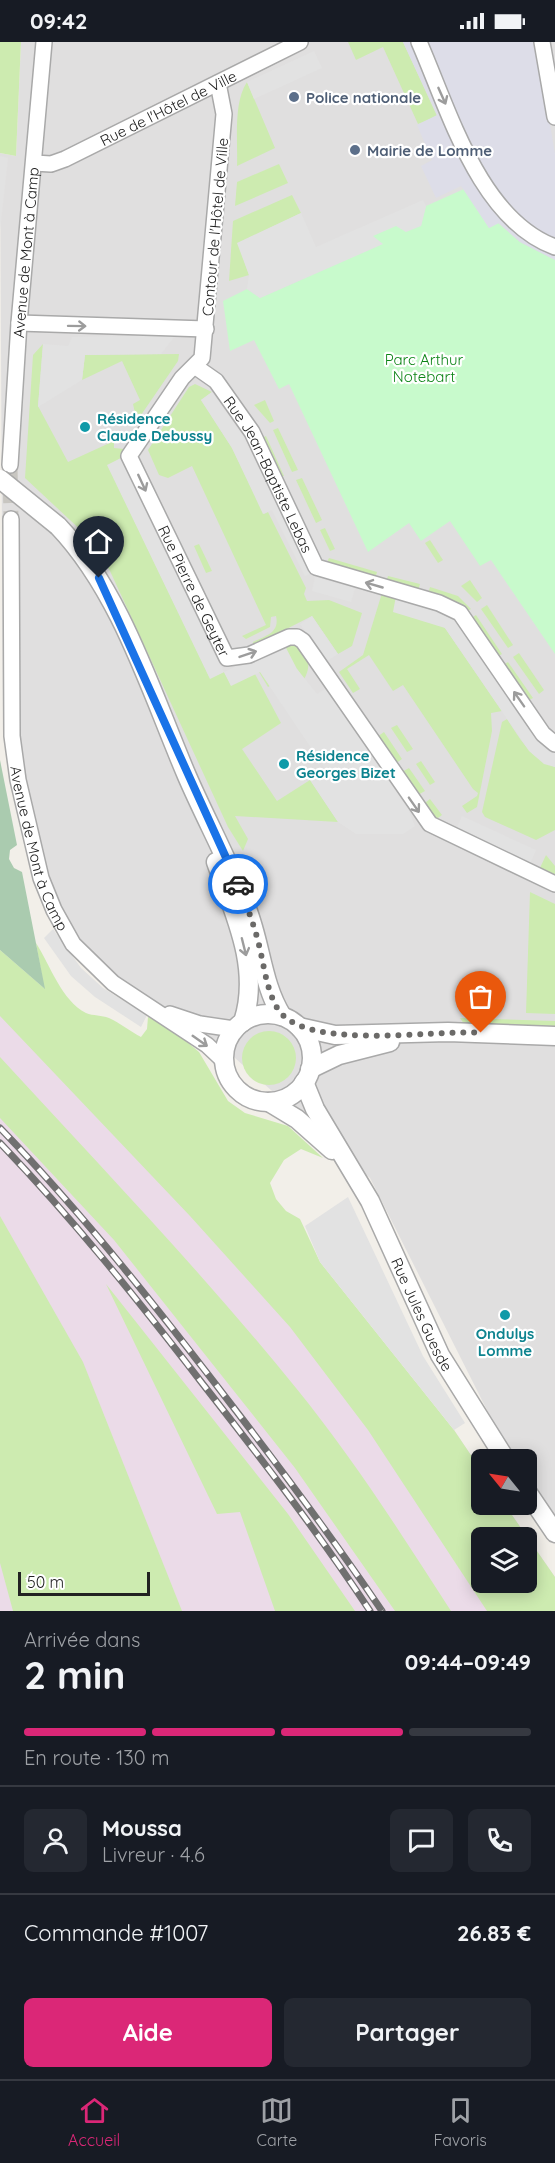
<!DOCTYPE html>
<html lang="fr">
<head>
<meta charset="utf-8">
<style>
	body { margin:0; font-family:Quicksand,sans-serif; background:#242831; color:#f1f3f6; height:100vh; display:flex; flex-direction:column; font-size:22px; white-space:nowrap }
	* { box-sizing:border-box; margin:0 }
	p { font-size:20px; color:#9ea1a6 }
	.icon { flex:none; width:33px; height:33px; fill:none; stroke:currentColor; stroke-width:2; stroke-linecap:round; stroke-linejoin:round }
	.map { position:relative; height:1569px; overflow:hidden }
	.side { display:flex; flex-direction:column; background:#171b24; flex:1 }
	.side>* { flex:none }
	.needle { width:39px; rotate:300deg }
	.buttons { position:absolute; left:471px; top:1407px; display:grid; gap:12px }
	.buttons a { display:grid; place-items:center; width:66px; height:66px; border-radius:9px; background:#171b24; box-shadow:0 3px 15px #0003; font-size:30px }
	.scale { position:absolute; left:18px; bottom:15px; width:132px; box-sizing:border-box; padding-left:6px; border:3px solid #222; border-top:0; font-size:16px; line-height:21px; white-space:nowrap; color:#222; -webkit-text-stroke:4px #fff; paint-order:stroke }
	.pin { position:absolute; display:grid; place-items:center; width:51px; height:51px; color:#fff; margin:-62px -26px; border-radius:50% 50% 50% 0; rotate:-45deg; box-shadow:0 0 6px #0007 }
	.pin .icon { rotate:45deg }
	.courier { position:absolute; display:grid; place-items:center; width:60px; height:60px; margin:-30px; border:4px solid #1a73e8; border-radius:50%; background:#fff; color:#222; box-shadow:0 2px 8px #0007 }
	.head em { font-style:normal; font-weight:700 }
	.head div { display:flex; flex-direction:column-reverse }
	.head { display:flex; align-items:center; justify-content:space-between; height:102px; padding:0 24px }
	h1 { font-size:39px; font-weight:700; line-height:45px }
	.bar { display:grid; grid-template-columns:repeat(4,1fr); gap:9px 6px; align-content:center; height:72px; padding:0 24px }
	.bar i { height:8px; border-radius:4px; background:#363941 }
	.bar .active { background:#db2777 }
	.bar p { grid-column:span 4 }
	.line { display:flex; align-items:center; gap:15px; padding:0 24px; border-top:2px solid #363941 }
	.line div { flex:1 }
	.round { display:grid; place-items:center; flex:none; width:63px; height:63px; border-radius:9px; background:#242831 }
	.cta { display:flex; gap:12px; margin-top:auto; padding:12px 24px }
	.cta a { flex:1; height:69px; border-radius:9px; background:#db2777; color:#fff; font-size:24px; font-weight:700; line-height:69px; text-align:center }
	.cta a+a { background:#242831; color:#f1f3f6 }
	.status { display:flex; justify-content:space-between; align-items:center; height:42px; padding:0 30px; background:#171b24; direction:ltr }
	.status svg { height:16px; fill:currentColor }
	.tab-bar { display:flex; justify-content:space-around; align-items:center; height:84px; border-top:2px solid #363941; background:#171b24; font-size:16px; color:#9ea1a6 }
	.tab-bar a { display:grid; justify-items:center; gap:3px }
	.tab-bar .active { color:#db2777 }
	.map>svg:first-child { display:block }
	.residential { fill:#e0dfdf }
	.industrial { fill:#ebdbe8; fill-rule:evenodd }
	.grass { fill:#cdebb0; fill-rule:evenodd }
	.cemetery { fill:#aacbaf }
	.park { fill:#c8facc }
	.parking { fill:#e2e2e2 }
	.plaza { fill:#dddde8 }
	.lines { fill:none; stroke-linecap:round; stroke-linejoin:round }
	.minor-tunnel { stroke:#c8c6c1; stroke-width:15; stroke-dasharray:15 8; stroke-linecap:butt }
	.minor-casing { stroke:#a9a9a9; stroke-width:18 }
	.tertiary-casing { stroke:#a9a9a9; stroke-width:21 }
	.minor { stroke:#fff; stroke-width:15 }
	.tertiary { stroke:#fff; stroke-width:18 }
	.rail-casing { stroke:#707070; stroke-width:7 }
	.rail { stroke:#fff; stroke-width:4.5; stroke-dasharray:14; stroke-linecap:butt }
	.tertiary-bridge-casing { stroke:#a9a9a9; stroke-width:21; stroke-linecap:butt }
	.tertiary-bridge { stroke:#fff; stroke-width:18 }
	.oneway { stroke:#9c9c9c }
	.done { stroke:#6b6a68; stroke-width:6; stroke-dasharray:0 10.8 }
	.route { stroke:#1a73e8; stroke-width:8 }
	.service-dot { fill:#5c6f8a; stroke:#fff; stroke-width:2 }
	.culture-dot { fill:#0f9aa8; stroke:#fff; stroke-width:2 }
	.labels { text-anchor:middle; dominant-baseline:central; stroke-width:4.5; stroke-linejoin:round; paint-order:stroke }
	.service-label { font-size:15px; font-weight:bold; fill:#4e5e75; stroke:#fff; text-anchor:start }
	.street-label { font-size:15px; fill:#222; stroke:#fff }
	.park-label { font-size:15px; fill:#0c8416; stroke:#fff }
	.culture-label { font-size:15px; font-weight:bold; fill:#0d838f; stroke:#fff; text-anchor:start }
</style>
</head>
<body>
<div class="status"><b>09:42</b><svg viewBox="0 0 49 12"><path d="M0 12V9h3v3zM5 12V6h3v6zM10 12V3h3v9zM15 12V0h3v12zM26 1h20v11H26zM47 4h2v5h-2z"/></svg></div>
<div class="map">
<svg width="555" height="1569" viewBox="0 0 555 1569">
	<rect width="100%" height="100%" fill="#f2efe9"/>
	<path class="residential" d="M21 0H555V1475L527 1431 526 1418 518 1417 492 1378 370 1136 217 1000 118 937 42 859 3 692 0 111 16 114Z"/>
	<path class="industrial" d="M0 909 454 1388 481 1428 482 1462 505 1463 555 1535V1569H0ZM482 1496H526V1540H482Z"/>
	<g class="grass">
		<path d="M0 0H21L16 114 0 111Z"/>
		<path d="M348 0H403L437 74 418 82 383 5 356 18Z"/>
		<path d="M247 40 275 106 237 124C238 99 233 61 247 40Z"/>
		<path d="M279 122 288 141 235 164 237 140Z"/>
		<path d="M292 153 301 171 238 201 249 233 229 239 233 179Z"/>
		<path d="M43 302 38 364 68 420 114 399V406L124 407 121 416 108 424 210 636 224 630 231 643 255 632 281 681 242 707 277 759 310 738 338 780 356 792 338 780 235 774 248 797 243 809 228 785 110 529 86 493 25 436 33 313Z"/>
		<path d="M179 312 178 319 141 373 135 371 133 362 140 358 122 319 82 338 85 313Z"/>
		<path d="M195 342 212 350 201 358 232 406 264 472 268 470 306 546 304 552 307 559 329 558 362 571 352 604 338 612 312 574 253 604V600C265 594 280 591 276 574L271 575 270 585 246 597 242 594 266 583 192 424 168 436 159 433 148 408 189 345Z"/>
		<path d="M265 358 274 379 270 381 254 363Z"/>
		<path d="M278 386 298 428 292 430 273 388Z"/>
		<path d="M266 394 284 434 278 436 260 397Z"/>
		<path d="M302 436 322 478 316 481 296 438Z"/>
		<path d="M325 486 335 507 330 509 320 488Z"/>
		<path d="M430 498 443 518 438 521 425 501Z"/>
		<path d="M199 502 212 529 206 531 194 504Z"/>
		<path d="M329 516 377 530 375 537 326 522Z"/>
		<path d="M388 534 420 542 418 549 386 540Z"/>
		<path d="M470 538 482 556 477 560 461 544Z"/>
		<path d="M430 545 458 554 471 567 466 570 428 552Z"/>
		<path d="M382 551 396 554 445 586 502 669 491 671 492 689 477 765 467 771 462 764 477 754 478 751 473 747 403 643 393 649 369 613 347 627 360 647 353 651 339 630 363 613Z"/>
		<path d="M487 563 513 603 508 606 481 567Z"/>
		<path d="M476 573 502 612 497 615 470 577Z"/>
		<path d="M284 602C304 601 315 620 304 637L297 627 268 645 259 630Z"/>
		<path d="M519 611 544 648 539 652 513 615Z"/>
		<path d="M508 620 533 656 527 659 503 623Z"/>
		<path d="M507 677C520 697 531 717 555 725V788L536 798 485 775 482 770 502 680Z"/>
		<path d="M397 683 413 707 407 710 391 686Z"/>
		<path d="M384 690 402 717 395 722 377 695Z"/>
		<path d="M421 719 435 740 430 743 416 722Z"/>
		<path d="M409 726 425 749 416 754 400 731Z"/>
		<path d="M430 757 442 773 434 779 421 764Z"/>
		<path d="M546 813 555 824V836L539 828Z"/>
		<path d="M530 850 555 862V972L526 971Z"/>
		<path d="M36 901C50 923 62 959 86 971 93 974 102 973 109 976 120 981 130 989 141 995L147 987 148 975 162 979 199 1010 228 1059 245 1071 288 1084 323 1116 301 1107 284 1118 270 1141 276 1157 286 1169 300 1177 320 1220 454 1388 481 1428 482 1462 505 1463 555 1535V1569H487L368 1388 290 1285 190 1174 0 974V908L44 946ZM482 1496H526V1540H482Z"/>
		<path d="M460 976 555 979V985L464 982Z"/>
		<circle cx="269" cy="1016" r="27"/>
		<path d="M0 1015C100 1124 203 1231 296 1346 353 1416 402 1493 451 1569H395L295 1426 114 1198 0 1076Z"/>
		<path d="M0 1174 83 1320 182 1569H13L0 1521Z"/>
		<path d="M106 1242 288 1472 355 1569H275L240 1470 217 1472Z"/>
	</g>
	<path class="cemetery" d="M0 718 17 803 10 808 9 817 14 826 22 830 45 947 0 908Z"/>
	<path class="park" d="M464 147 489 186 498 181 520 200 555 218V612L491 518 480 524 450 479 421 499 409 481 368 510 289 342 279 347 254 298 230 309 223 259 247 247 260 256 382 202 372 194 397 183 421 184 426 164Z"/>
	<g class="parking">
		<path d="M314 9 322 26 254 57 247 40Z"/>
		<path d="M0 114 8 116 0 188Z"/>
		<path d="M423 158 426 164 421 184 406 190 396 184 373 194 383 202 260 256 247 247 249 233 237 201 301 171 316 205Z"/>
		<path d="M176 293 161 312 85 313 82 338 38 365 43 302 68 304 72 295Z"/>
		<path d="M212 350 243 394 311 531 305 534 272 468 263 472 232 406 201 358Z"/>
		<path d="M121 416 224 630 284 602 297 627 317 652 327 646 409 769 415 784 403 792H356L338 780 310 738 326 728 260 630 231 644 224 630 210 637 107 423Z"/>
		<path d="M315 535 355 546 351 560 312 549Z"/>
		<path d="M396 554 441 566 458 577 542 700 555 709V725L544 722 529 709 445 586 393 570Z"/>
		<path d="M312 574 338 612 326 620 300 582Z"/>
		<path d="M462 774 536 808 529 824 455 790Z"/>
		<path d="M53 887 81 926 103 946 147 973 141 985 95 955 71 934 44 896Z"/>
		<path d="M348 1155 423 1314 465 1381 454 1388 320 1220 305 1184Z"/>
	</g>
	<path class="plaza" d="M403 0H536L555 112V218L520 200 499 181 489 186 461 144 436 156 421 124 432 118 417 83 437 73Z"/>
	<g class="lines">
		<path class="minor-tunnel" d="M10 423 11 477"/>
		<g class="minor-casing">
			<g id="minor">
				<path d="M419 0C449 68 479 177 555 205"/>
				<path d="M542 0 555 75"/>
				<path id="s1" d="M218 41 224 72 202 316 182 336 129 414 227 616 249 613 289 595H297L303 599 430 782 555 842"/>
				<path id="s2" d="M34 121 51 122 65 117 300 0"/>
				<path d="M19 281 206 287"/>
				<path id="s3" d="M196 325 216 339 252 390 316 525 439 561 460 571 543 692 555 702"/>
				<path id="s4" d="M10 423 19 281 44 0"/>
				<path id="s5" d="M11 477 12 694 18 738 41 836 54 868 73 902 113 941 207 1003 224 1019"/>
				<path d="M170 972 200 982 234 987"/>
			</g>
		</g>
		<g class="tertiary-casing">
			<g id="tertiary">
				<path d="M58 484C121 550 151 650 187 734 206 778 230 821 247 867 261 902 262 942 282 974"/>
				<path d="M216 820C234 871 261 926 243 980"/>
				<circle cx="268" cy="1016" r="44"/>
				<path d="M299 985 335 993 448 990 555 994"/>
				<path d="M310 1027 339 1013 390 1000"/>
				<path id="s6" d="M304 1040 315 1067 370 1159 440 1313 506 1418"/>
				<path d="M269 1060 297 1077 332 1108"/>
				<path d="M526 1448 555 1491"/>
			</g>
		</g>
		<use href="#minor" class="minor"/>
		<use href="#tertiary" class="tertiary"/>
		<g class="rail-casing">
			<g id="rail">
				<path d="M0 1086C86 1175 162 1272 237 1370 287 1435 336 1501 382 1569"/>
				<path d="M0 1101C73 1177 138 1258 202 1341 260 1415 318 1490 370 1569"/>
			</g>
		</g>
		<use href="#rail" class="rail"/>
		<g class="tertiary-bridge-casing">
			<path id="tertiary-bridge" d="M0 437 58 484"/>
		</g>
		<use href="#tertiary-bridge" class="tertiary-bridge"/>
	</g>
	<defs><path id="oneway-shaft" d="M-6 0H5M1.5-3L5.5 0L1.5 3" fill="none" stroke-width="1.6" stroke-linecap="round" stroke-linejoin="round" transform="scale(1.5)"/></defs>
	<g class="oneway">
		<use href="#oneway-shaft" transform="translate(442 54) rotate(66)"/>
		<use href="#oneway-shaft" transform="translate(77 284) rotate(1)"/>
		<use href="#oneway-shaft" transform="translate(142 441) rotate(65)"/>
		<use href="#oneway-shaft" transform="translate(374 543) rotate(-164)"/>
		<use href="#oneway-shaft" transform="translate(248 612) rotate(-19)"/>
		<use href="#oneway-shaft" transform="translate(519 657) rotate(-125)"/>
		<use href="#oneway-shaft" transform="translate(414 763) rotate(55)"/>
		<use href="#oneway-shaft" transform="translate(244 905) rotate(76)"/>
		<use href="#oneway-shaft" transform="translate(200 999) rotate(35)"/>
	</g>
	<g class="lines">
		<path class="done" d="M238 842C246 862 254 882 259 903 264 923 266 945 276 964 300 1011 433 987 481 991"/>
		<path class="route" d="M99 536 238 842"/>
	</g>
	<g class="service-dot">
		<circle cx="294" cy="55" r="6"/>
		<circle cx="355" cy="108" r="6"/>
	</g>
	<g class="culture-dot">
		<circle cx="85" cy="385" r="6"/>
		<circle cx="284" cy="722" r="6"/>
		<circle cx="505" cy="1273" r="6"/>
	</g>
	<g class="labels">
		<g class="service-label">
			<text x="306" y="55">Police nationale</text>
			<text x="367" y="108">Mairie de Lomme</text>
		</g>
		<g class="street-label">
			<text stroke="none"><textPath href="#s2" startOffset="147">Rue de l'Hôtel de Ville</textPath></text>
			<text transform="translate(215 185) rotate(-85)">Contour de l'Hôtel de Ville</text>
			<text stroke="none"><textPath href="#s4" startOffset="213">Avenue de Mont à Camp</textPath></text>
			<text stroke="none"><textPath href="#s3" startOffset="132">Rue Jean-Baptiste Lebas</textPath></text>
			<text stroke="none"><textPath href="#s1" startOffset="549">Rue Pierre de Geyter</textPath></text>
			<text stroke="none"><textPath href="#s5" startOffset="333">Avenue de Mont à Camp</textPath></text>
			<text stroke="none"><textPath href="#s6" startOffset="261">Rue Jules Guesde</textPath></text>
		</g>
		<g class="park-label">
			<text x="424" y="317">Parc Arthur<tspan x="424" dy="17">Notebart</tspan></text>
		</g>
		<g class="culture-label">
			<text x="97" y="376">Résidence<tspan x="97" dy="17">Claude Debussy</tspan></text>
			<text x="296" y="713">Résidence<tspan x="296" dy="17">Georges Bizet</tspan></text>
			<text x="505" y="1291" text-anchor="middle">Ondulys<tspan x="505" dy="17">Lomme</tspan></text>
		</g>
	</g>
</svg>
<div class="buttons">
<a><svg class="needle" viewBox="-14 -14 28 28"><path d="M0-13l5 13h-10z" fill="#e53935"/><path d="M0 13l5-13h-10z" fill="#9ea1a6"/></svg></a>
<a><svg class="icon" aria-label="layers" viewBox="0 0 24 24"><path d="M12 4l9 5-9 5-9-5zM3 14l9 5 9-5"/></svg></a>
</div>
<div class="scale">50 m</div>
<div class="pin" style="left:481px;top:991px;background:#ea580c"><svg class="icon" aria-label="bag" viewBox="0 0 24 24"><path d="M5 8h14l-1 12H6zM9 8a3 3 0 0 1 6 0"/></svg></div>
<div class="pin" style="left:99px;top:536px;background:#1f2937"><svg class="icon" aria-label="home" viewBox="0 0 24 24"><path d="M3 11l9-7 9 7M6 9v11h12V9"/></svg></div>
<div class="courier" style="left:238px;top:842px"><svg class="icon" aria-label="car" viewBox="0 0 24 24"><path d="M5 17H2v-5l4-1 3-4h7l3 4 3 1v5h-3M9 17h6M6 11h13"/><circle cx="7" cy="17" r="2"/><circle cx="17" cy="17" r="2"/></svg></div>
</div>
<section class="side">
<div class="head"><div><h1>2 min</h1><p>Arrivée dans</p></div><em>09:44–09:49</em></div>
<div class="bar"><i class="active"></i><i class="active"></i><i class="active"></i><i></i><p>En route · 130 m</p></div>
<div class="line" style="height:108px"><a class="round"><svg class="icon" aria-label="person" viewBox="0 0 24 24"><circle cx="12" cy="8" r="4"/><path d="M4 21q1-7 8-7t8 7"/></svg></a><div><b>Moussa</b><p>Livreur · 4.6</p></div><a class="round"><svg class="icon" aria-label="chat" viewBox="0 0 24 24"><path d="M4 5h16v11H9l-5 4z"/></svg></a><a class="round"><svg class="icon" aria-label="phone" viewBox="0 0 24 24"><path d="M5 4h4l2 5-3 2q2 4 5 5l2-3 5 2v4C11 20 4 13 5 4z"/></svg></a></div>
<div class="line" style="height:78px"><div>Commande #1007</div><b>26.83 €</b></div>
<div class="cta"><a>Aide</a><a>Partager</a></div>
</section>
<nav class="tab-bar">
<a class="active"><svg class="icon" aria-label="home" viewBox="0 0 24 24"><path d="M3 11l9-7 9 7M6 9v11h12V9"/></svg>Accueil</a>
<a><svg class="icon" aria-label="map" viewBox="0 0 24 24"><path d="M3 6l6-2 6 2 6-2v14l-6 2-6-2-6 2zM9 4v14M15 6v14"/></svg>Carte</a>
<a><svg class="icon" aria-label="saved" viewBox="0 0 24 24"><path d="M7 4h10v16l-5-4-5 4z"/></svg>Favoris</a>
</nav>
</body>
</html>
